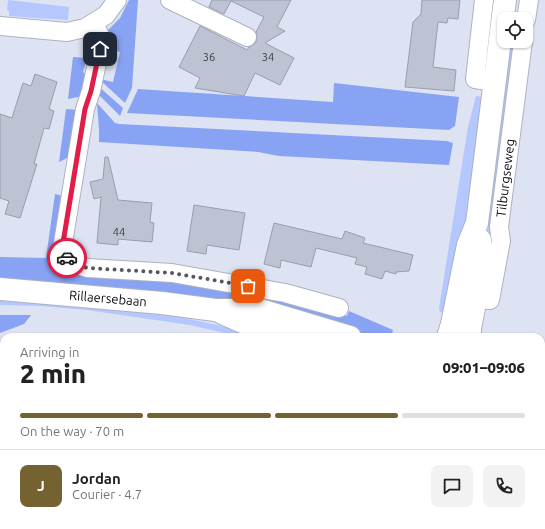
<!DOCTYPE html>
<html lang="en">
<head>
<meta charset="utf-8">
<style>
	body { margin:0; font-family:Ubuntu,sans-serif; background:#f2f2f2; color:#222; height:100vh; display:flex; flex-direction:column; font-size:15px; white-space:nowrap }
	* { box-sizing:border-box; margin:0 }
	p { font-size:13px; color:#767676 }
	.icon { flex:none; width:22px; height:22px; fill:none; stroke:currentColor; stroke-width:2; stroke-linecap:round; stroke-linejoin:round }
	.map { position:relative; flex:1; overflow:hidden }
	.panel { position:absolute; left:0px; top:333px; width:545px; height:196px; display:flex; flex-direction:column; background:#fff; border-radius:12px 12px 0 0; box-shadow:0 1px 3px #0004 }
	.panel>* { flex:none }
	.tools { position:absolute; left:497px; top:12px; display:grid; gap:8px }
	.tools a { display:grid; place-items:center; width:36px; height:36px; border-radius:8px; background:#fff; box-shadow:0 1px 3px #0004; font-size:20px }
	.pin { position:absolute; display:grid; place-items:center; width:34px; height:34px; color:#fff; margin:-17px; border-radius:8px; box-shadow:0 2px 6px #0006 }
	.courier { position:absolute; display:grid; place-items:center; width:40px; height:40px; margin:-20px; border:3px solid #e11d48; border-radius:50%; background:#fff; color:#222; box-shadow:0 1px 5px #0007 }
	.headline em { font-style:normal; font-weight:800 }
	.headline div { display:flex; flex-direction:column-reverse }
	.headline { display:flex; align-items:center; justify-content:space-between; height:68px; padding:0 20px }
	h1 { font-size:26px; font-weight:800; line-height:30px }
	.bar { display:grid; grid-template-columns:repeat(4,1fr); gap:6px 4px; align-content:center; height:48px; padding:0 20px }
	.bar i { height:5px; border-radius:3px; background:#e0e0e0 }
	.bar .selected { background:#746230 }
	.bar p { grid-column:span 4 }
	.line { display:flex; align-items:center; gap:10px; padding:0 20px; border-top:1px solid #e0e0e0 }
	.line div { flex:1 }
	.round { display:grid; place-items:center; flex:none; width:42px; height:42px; border-radius:8px; background:#f2f2f2 }
	.map>svg:first-child { display:block }
	.green { fill:#b4c7fe }
	.forest { fill:#89a3f4 }
	.building { fill:#bdc3d2; stroke:#999ead }
	.lines { fill:none; stroke-linecap:round; stroke-linejoin:round }
	.street-casing { stroke:#adb2c2; stroke-width:20 }
	.secondary-casing { stroke:#adb2c2; stroke-width:24 }
	.street { stroke:#fff; stroke-width:18 }
	.secondary { stroke:#fff; stroke-width:22 }
	.done { stroke:#545760; stroke-width:4; stroke-dasharray:0 7.2 }
	.route { stroke:#e11d48; stroke-width:5 }
	.labels { text-anchor:middle; dominant-baseline:central; stroke-width:3; stroke-linejoin:round; paint-order:stroke }
	.number-label { font-size:11px; fill:#373a41 }
	.street-label { font-size:13px; fill:#0a0c11; stroke:#fff }
</style>
</head>
<body>
<div class="map">
<svg width="545" height="529" viewBox="0 0 545 529">
	<rect width="100%" height="100%" fill="#dde3f3"/>
	<g class="green">
		<path d="M8 0 69 7 68 20 9 16V11L7 10Z"/>
		<path d="M510 41H518L495 240 486 250 489 213Z"/>
		<path d="M476 96 482 97 461 253 449 313 440 312 439 308 468 127Z"/>
		<path d="M0 299 171 315 272 337H242L190 325 87 310 41 306 0 305Z"/>
	</g>
	<g class="forest">
		<path d="M129 0H138L132 88 125 103 100 80V79L113 82 120 52 107 49V31L120 18Z"/>
		<path d="M73 57 87 58 83 72 88 76 83 96 68 99Z"/>
		<path d="M334 83 459 97 455 126 449 130 127 113 138 89 333 102Z"/>
		<path d="M98 86 123 108 120 116 98 94Z"/>
		<path d="M97 103 115 123 119 124 447 141 453 143 449 165 279 156 258 152 99 142V130Z"/>
		<path d="M66 109 80 110 73 155 59 162Z"/>
		<path d="M55 194 66 197 57 257 54 263V271L150 275 329 310 347 316 349 311 393 330 391 337H368L332 324 248 302 144 291 0 279V257L46 258Z"/>
		<path d="M0 315H31L24 324 0 333Z"/>
	</g>
	<g class="building">
		<path d="M212 0H291L277 27 285 31 265 43 294 58 280 85 255 73 244 96 195 88 200 78 179 67 200 26 247 50 249 47 253 45 256 42 257 37 256 32 264 17 231 1 224 14 209 7Z"/>
		<path d="M422 0H460L458 19 448 18 447 23 438 22 433 67 456 70 454 91 405 87 413 22 421 14Z"/>
		<path d="M35 74 57 82 49 109 54 111 49 129 44 128 34 164H37L20 218 5 214 9 201 0 198V114L12 118 23 83 31 86Z"/>
		<path d="M105 157H108L118 200 152 203 150 222 154 223 152 242 118 239V245L97 243 101 197 94 199 90 182 103 179Z"/>
		<path d="M194 205 245 213 239 250 207 245 206 254 187 251Z"/>
		<path d="M274 223 342 239 345 231 365 238 363 243 413 255 409 271 396 272V274L385 271 382 279 365 274 367 267 355 264 357 258 316 248 311 267 281 260 280 268 264 264Z"/>
	</g>
	<g class="lines">
		<g class="street-casing">
			<g id="street">
				<path d="M170 0 247 37"/>
				<path d="M484 0 475 79 495 82"/>
				<path d="M526 20 529 0"/>
				<path d="M94 23 100 36V49L91 91 85 109 62 249C66 261 76 265 88 268L172 273 285 293 339 308"/>
				<path d="M0 26 67 32 85 28 106 15 117 0"/>
				<path d="M463 297 490 300 501 241 499 227 523 41"/>
				<path d="M429 529 431 525"/>
			</g>
		</g>
		<g class="secondary-casing">
			<g id="secondary">
				<path d="M0 289 162 303 215 310H260L350 337"/>
				<path d="M222 313 254 327 290 337"/>
				<path d="M448 337 452 324 468 245 477 223 505 0"/>
				<path d="M470 337V328L476 298 481 248 480 240"/>
				<path d="M541 419 545 421"/>
				<path d="M541 446 545 448"/>
				<path d="M406 529 409 525"/>
			</g>
		</g>
		<use href="#street" class="street"/>
		<use href="#secondary" class="secondary"/>
	</g>
	<g class="lines">
		<path class="done" d="M67 258 78 266 88 268 172 273 248 286"/>
		<path class="route" d="M67 258 65 257 62 249 85 109 91 91 100 49"/>
	</g>
	<g class="labels">
		<g class="number-label">
			<text x="209" y="57">36</text>
			<text x="268" y="57">34</text>
			<text x="119" y="232">44</text>
		</g>
		<g class="street-label">
			<text transform="translate(505 178) rotate(-83)">Tilburgseweg</text>
			<text transform="translate(108 298) rotate(5)">Rillaersebaan</text>
		</g>
	</g>
</svg>
<div class="tools">
<a><svg class="icon" aria-label="locate" viewBox="0 0 24 24"><circle cx="12" cy="12" r="6"/><path d="M12 2v4M12 18v4M2 12h4M18 12h4"/></svg></a>
</div>
<div class="pin" style="left:248px;top:286px;background:#ea580c"><svg class="icon" aria-label="bag" viewBox="0 0 24 24"><path d="M5 8h14l-1 12H6zM9 8a3 3 0 0 1 6 0"/></svg></div>
<div class="pin" style="left:100px;top:49px;background:#1f2937"><svg class="icon" aria-label="home" viewBox="0 0 24 24"><path d="M3 11l9-7 9 7M6 9v11h12V9"/></svg></div>
<div class="courier" style="left:67px;top:258px"><svg class="icon" aria-label="car" viewBox="0 0 24 24"><path d="M5 17H2v-5l4-1 3-4h7l3 4 3 1v5h-3M9 17h6M6 11h13"/><circle cx="7" cy="17" r="2"/><circle cx="17" cy="17" r="2"/></svg></div>
<section class="panel">
<div class="headline"><div><h1>2 min</h1><p>Arriving in</p></div><em>09:01–09:06</em></div>
<div class="bar"><i class="selected"></i><i class="selected"></i><i class="selected"></i><i></i><p>On the way · 70 m</p></div>
<div class="line" style="height:72px"><b class="round" style="background:#746230;color:#fff">J</b><div><b>Jordan</b><p>Courier · 4.7</p></div><a class="round"><svg class="icon" aria-label="chat" viewBox="0 0 24 24"><path d="M4 5h16v11H9l-5 4z"/></svg></a><a class="round"><svg class="icon" aria-label="phone" viewBox="0 0 24 24"><path d="M5 4h4l2 5-3 2q2 4 5 5l2-3 5 2v4C11 20 4 13 5 4z"/></svg></a></div>
</section>
</div>
</body>
</html>
